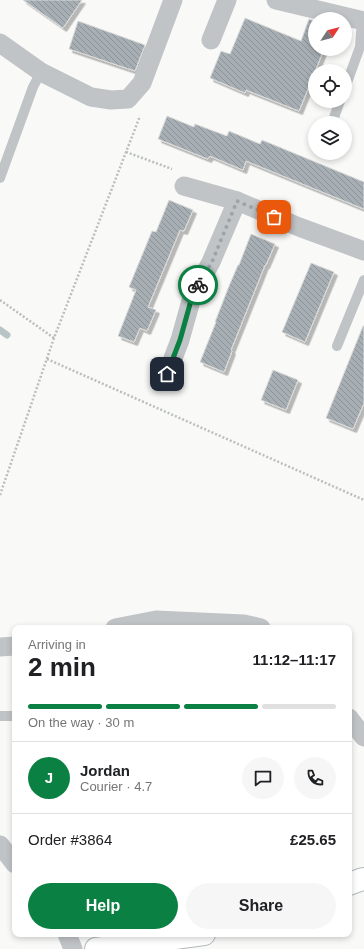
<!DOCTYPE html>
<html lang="en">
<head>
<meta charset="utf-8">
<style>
	body { margin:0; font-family:Arial,sans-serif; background:#f6f6f6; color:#202124; height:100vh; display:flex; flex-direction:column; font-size:15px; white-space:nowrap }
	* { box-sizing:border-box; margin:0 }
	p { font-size:13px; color:#757577 }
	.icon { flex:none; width:22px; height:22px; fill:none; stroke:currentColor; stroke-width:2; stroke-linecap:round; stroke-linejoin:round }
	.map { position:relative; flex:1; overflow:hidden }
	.details { position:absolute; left:12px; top:625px; width:340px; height:312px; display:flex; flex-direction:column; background:#fff; border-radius:8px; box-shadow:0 2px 6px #0003 }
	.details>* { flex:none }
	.needle { width:26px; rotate:54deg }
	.tools { position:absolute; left:308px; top:12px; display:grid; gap:8px }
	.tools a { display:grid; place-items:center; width:44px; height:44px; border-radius:50%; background:#fff; box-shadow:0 2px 6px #0003; font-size:20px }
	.pin { position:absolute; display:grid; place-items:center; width:34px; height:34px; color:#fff; margin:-17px; border-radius:8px; box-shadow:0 2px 6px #0006 }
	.courier { position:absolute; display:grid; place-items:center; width:40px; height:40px; margin:-20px; border:3px solid #0b8043; border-radius:50%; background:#fff; color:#222; box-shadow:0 1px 5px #0007 }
	.overview em { font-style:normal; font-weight:600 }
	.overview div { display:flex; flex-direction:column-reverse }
	.overview { display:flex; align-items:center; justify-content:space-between; height:68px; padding:0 16px }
	h1 { font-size:26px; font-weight:600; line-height:30px }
	.bar { display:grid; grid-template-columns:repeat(4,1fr); gap:6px 4px; align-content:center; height:48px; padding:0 16px }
	.bar i { height:5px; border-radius:3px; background:#e0e0e0 }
	.bar .on { background:#0b8043 }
	.bar p { grid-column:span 4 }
	.line { display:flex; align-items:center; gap:10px; padding:0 16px; border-top:1px solid #e0e0e0 }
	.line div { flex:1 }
	.round { display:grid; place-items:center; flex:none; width:42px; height:42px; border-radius:21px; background:#f6f6f6 }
	.action { display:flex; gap:8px; margin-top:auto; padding:8px 16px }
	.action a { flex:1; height:46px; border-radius:24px; background:#0b8043; color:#fff; font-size:16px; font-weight:600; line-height:46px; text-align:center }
	.action a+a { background:#f6f6f6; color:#202124 }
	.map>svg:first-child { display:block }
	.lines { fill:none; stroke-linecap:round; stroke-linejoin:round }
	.stream { stroke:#b9c4c7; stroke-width:7 }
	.building { fill:url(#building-back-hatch); stroke:#dbdbda; filter:url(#shadow) }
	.secondary-casing { stroke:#b2b8bc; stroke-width:24 }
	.path { stroke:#babec0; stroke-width:2.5; stroke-dasharray:2 2; stroke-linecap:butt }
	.lane { stroke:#c0c4c7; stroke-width:10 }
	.street { stroke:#c0c4c7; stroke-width:19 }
	.secondary { stroke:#fff; stroke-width:22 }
	.done { stroke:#9ba4a9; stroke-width:4; stroke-dasharray:0 7.2 }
	.route { stroke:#0b8043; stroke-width:5 }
</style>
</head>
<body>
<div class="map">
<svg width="364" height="949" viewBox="0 0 364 949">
	<defs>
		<pattern id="building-back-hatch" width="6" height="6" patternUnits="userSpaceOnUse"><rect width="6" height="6" fill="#a7afb4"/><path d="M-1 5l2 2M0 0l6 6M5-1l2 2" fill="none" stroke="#8c9398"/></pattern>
		<filter id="shadow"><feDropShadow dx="3.5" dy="3.5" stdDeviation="0" flood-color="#0004"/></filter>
	</defs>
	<rect width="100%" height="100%" fill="#f9f9f8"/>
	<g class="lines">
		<path class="stream" d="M0 330 7 335"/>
	</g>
	<g class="building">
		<path d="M23 0H82L63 28Z"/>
		<path d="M245 18 301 41 309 19 315 21V49H324L299 111 246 90 245 93 210 78 221 51 230 54Z"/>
		<path d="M78 21 145 45 135 71 69 49Z"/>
		<path d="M167 116 194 127 195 124 227 136 229 131 260 144 262 140 364 182V209L246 161 243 170 210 156 208 159 158 139Z"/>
		<path d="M169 200 193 210 184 231 180 230 148 307 156 310 147 331 140 328 134 342 118 336 136 290 129 287 152 231 156 232Z"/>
		<path d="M251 234 275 244 266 265H265L231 350 232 351 224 372 200 362 216 322H215L229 286 238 265H239Z"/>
		<path d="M311 263 334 272 305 342 282 332Z"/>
		<path d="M363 326H364V403L353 429 326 418Z"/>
		<path d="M273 370 298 380 286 410 261 400Z"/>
	</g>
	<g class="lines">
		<g class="secondary-casing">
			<g id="secondary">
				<path d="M349 884 360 880 364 879"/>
				<path d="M96 949 204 934"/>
			</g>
		</g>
		<g class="path">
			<path d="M126 152 172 169"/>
			<path d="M0 300 54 338"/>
			<path d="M47 359 364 500"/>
			<path d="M0 495 54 338 140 116"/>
		</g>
		<g class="lane">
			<path d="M345 88 360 47 362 20"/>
			<path d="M332 123 340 101"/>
			<path d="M0 178 33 87 41 72"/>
			<path d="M337 346 364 280"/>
			<path d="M0 716H15"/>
		</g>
		<g class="street">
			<path d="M276 0 364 21"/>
			<path d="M211 40 227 0"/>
			<path d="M0 43 41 72 91 97 111 100 128 99 142 83 173 0"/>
			<path d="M184 186 237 201 299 227 364 251"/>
			<path d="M167 374 180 340 192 297 211 262 237 201"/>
			<path d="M115 628 156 620 244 624 261 628"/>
			<path d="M0 647 15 646"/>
			<path d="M349 718 364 737"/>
			<path d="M0 845 15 864"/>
			<path d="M67 934 73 949"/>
		</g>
		<use href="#secondary" class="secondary"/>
	</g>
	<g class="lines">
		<path class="done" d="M198 285 212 262 237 201 274 217"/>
		<path class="route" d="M167 374 180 340 192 297 198 285"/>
	</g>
</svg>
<div class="tools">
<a><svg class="needle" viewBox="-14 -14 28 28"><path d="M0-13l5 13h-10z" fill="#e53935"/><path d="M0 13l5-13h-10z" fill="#757577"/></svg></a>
<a><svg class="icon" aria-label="locate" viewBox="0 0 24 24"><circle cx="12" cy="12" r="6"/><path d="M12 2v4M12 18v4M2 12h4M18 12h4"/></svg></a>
<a><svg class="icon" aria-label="layers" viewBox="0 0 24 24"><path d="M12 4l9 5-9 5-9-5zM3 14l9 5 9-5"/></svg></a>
</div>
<div class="pin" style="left:274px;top:217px;background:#ea580c"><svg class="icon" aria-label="bag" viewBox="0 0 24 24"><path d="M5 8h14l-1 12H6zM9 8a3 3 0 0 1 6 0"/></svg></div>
<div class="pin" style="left:167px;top:374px;background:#1f2937"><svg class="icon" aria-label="home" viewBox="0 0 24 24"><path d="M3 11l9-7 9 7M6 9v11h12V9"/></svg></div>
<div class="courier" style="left:198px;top:285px"><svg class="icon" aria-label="bike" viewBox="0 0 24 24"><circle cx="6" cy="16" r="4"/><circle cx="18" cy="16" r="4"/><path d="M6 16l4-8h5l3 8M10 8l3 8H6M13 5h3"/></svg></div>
<section class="details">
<div class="overview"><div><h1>2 min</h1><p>Arriving in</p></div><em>11:12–11:17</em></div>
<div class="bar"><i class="on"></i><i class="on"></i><i class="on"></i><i></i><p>On the way · 30 m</p></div>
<div class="line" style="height:72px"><b class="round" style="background:#0b8043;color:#fff">J</b><div><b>Jordan</b><p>Courier · 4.7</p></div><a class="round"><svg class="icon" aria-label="chat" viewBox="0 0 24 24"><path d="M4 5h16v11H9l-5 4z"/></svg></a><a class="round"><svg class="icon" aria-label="phone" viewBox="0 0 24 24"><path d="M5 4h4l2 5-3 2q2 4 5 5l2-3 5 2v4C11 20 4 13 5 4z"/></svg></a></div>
<div class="line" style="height:52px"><div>Order #3864</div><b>£25.65</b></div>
<div class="action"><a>Help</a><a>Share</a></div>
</section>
</div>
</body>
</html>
